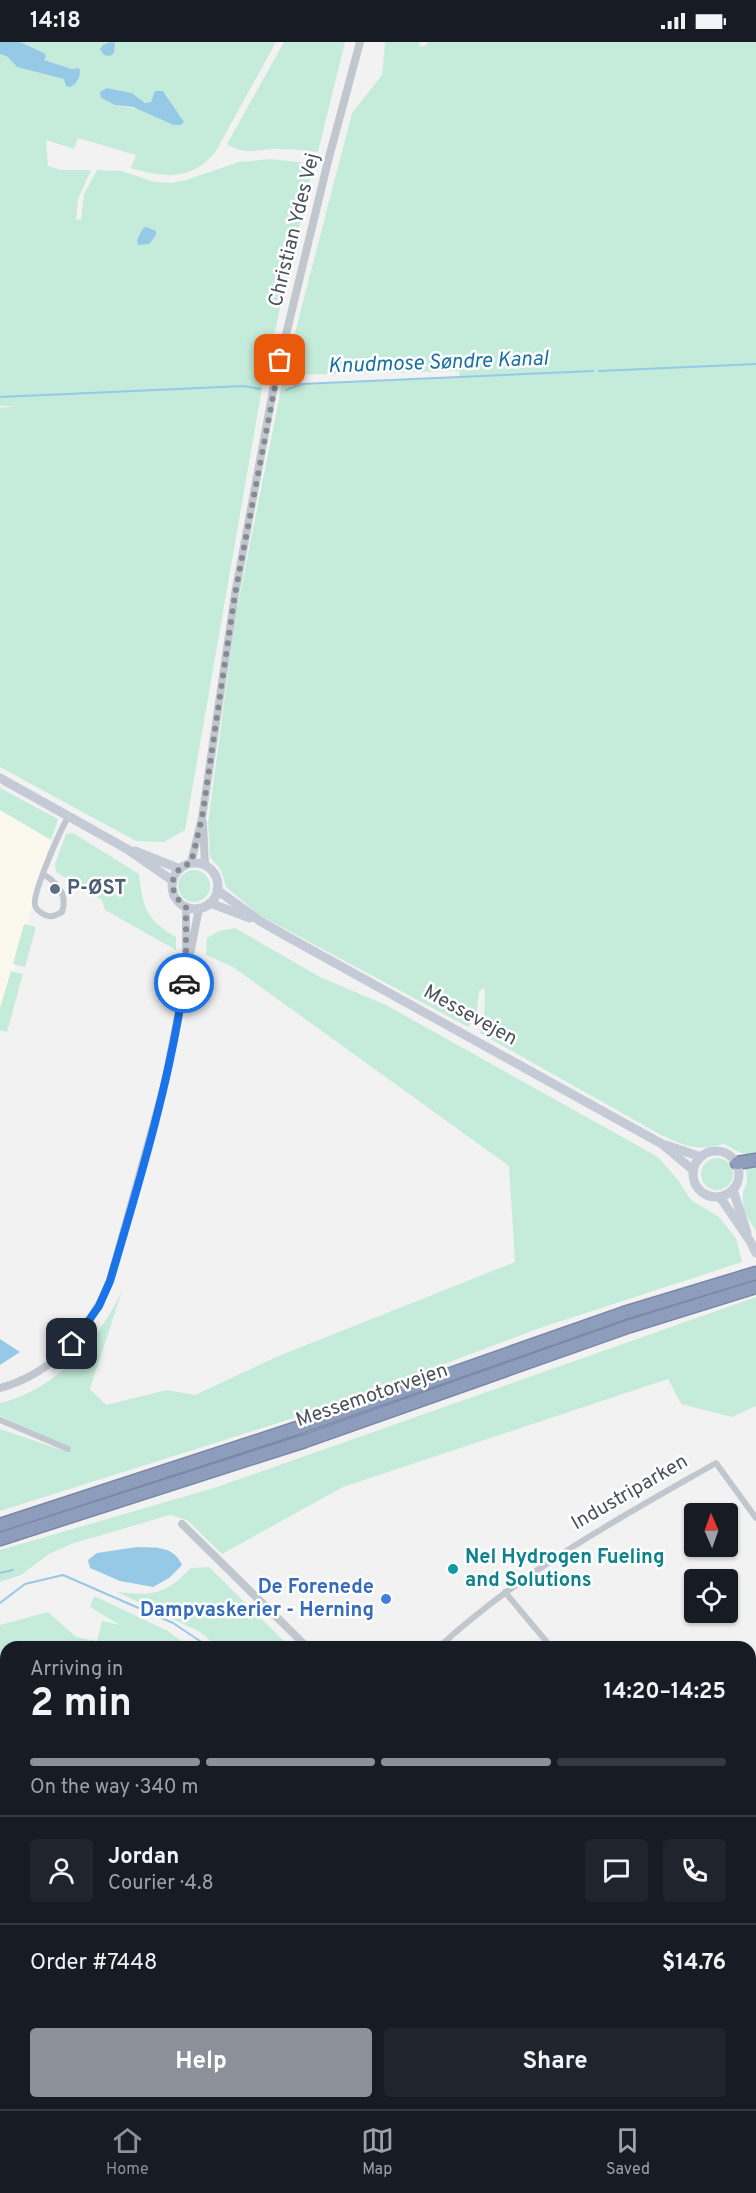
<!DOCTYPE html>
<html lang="en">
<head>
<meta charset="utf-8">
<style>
	body { margin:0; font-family:Overpass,sans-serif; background:#20242c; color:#f1f3f6; height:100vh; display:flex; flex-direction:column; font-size:22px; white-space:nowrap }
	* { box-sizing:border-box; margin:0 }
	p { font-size:20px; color:#9ea1a6 }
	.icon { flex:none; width:33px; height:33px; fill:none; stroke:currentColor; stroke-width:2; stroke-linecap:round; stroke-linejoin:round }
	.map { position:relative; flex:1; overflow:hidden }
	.drawer { position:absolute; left:0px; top:1599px; width:756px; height:468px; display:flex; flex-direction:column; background:#171b24; border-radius:18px 18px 0 0; box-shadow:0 2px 4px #0004 }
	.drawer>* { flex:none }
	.needle { width:39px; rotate:358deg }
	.controls { position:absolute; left:684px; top:1461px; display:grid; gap:12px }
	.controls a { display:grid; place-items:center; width:54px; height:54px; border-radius:6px; background:#171b24; box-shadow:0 2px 4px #0004; font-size:30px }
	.pin { position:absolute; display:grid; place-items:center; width:51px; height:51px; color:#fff; margin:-26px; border-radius:12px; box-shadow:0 3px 9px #0006 }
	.courier { position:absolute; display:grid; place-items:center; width:60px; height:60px; margin:-30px; border:4px solid #1a73e8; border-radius:50%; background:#fff; color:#222; box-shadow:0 2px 8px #0007 }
	.head em { font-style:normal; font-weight:700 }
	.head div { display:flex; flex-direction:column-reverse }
	.head { display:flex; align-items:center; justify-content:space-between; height:102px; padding:0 30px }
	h1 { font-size:39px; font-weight:700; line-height:45px }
	.bar { display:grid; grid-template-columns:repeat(4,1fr); gap:9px 6px; align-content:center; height:72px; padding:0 30px }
	.bar i { height:8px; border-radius:4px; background:#363941 }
	.bar .current { background:#8c9099 }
	.bar p { grid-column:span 4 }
	.line { display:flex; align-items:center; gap:15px; padding:0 30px; border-top:2px solid #363941 }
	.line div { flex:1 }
	.round { display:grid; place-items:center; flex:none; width:63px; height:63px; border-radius:6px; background:#20242c }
	.cta { display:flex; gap:12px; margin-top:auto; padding:12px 30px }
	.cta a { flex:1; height:69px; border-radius:6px; background:#8c9099; color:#fff; font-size:24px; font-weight:700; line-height:69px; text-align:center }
	.cta a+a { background:#20242c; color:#f1f3f6 }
	.status { display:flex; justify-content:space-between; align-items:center; height:42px; padding:0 30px; background:#171b24; direction:ltr }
	.status svg { height:16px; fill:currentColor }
	.tab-bar { display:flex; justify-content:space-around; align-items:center; height:84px; border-top:2px solid #363941; background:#171b24; font-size:16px; color:#9ea1a6 }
	.tab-bar a { display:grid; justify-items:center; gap:3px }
	.tab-bar .current { color:#8c9099 }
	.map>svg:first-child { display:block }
	.commercial { fill:#fbf9ee }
	.green { fill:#c5ecda; fill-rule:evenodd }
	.water { fill:#96c9e5 }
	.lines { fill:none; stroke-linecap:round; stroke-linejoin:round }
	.stream { stroke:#96c9e5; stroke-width:2 }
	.motorway-casing { stroke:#7988a7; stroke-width:15 }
	.minor { stroke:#c1c7cf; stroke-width:6 }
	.tertiary { stroke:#c1c7cf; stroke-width:8 }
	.secondary { stroke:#c4cad6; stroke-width:9 }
	.motorway { stroke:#8e9dbb; stroke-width:12 }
	.done { stroke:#868a91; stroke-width:6; stroke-dasharray:0 10.8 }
	.route { stroke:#1a73e8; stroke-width:8 }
	.service-dot { fill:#5c6f8a; stroke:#fff; stroke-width:2 }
	.culture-dot { fill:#0f9aa8; stroke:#fff; stroke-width:2 }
	.shop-dot { fill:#3f7fe0; stroke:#fff; stroke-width:2 }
	.labels { text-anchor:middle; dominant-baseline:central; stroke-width:5; stroke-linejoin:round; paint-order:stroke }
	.street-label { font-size:20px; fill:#4b525d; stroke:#fff }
	.service-label { font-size:20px; font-weight:bold; fill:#4e5e75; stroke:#fff; text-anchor:start }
	.culture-label { font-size:20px; font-weight:bold; fill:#0d838f; stroke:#fff; text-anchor:start }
	.shop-label { font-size:20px; font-weight:bold; fill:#366cbe; stroke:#fff; text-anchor:end }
	.water-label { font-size:21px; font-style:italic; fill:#1972a2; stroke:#fff }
</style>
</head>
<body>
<div class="status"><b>14:18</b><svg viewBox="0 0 49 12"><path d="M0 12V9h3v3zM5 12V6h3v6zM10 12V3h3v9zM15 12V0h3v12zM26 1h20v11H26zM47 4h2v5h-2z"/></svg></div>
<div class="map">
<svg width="756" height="2067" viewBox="0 0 756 2067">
	<rect width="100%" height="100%" fill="#f3f2f2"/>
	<path class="commercial" d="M0 768 51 798 0 977Z"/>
	<g class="green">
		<path d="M20 0H276L216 109C193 139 163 136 131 126L136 113 78 96 74 107 46 98 48 124 61 128H91L78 157 76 177 81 178 84 152 97 128 121 129 155 140 171 141 186 138 239 120 271 117 314 122 264 335 185 788 164 800 136 799 0 725V366L16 364H0V12L8 15 17 25 64 37 79 26 72 27 43 18 44 11ZM107 46 132 51 145 61 151 60 153 56 166 52 175 69 182 75 115 63 101 56Z"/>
		<path d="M284 0H345L318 110C304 108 289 107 274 107 257 108 242 113 227 102Z"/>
		<path d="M385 0H420L419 3 423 5 429 0H756V1113L741 1111 724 1102C694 1109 688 1105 661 1093L480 991 484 979 485 946 479 949 476 975 468 985 259 873 226 845 221 828 210 815 208 781 236 572 282 342 460 336 459 329 284 333 352 71 382 33Z"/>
		<path d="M0 746 58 777 51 798 0 768Z"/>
		<path d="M73 791 139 832C143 865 145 877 176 895V908L105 868 102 858 56 830 55 822 66 792Z"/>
		<circle cx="194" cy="844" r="16"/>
		<path d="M24 882 36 885 25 925 13 922Z"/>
		<path d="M235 886 320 935 386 963 658 1115 678 1138 691 1158 719 1175 736 1196 742 1220 540 1286 341 1361 0 1469V1387L68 1410 72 1407 0 1374V1361C56 1348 98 1299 122 1249L90 1347 106 1363 167 1348 195 1353 276 1315 515 1220 509 1124 233 925 206 913 207 896 219 889Z"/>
		<path d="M11 929 23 932 7 990 0 988V966Z"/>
		<circle cx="717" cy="1132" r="16"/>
		<path d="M756 1125V1189L743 1168V1150L747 1140 746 1126Z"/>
		<path d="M756 1255V1364L732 1375 681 1362 668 1337 343 1445 222 1512 187 1478 170 1473 71 1502 49 1512 21 1533 0 1540V1508L214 1446Z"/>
		<path d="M209 1525 290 1605H218L200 1590 117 1550C153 1554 165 1553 191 1526Z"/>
		<path d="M94 1554 168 1589 189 1605H6V1641L0 1643V1583L48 1570 76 1595 97 1599 102 1579 120 1583 90 1565Z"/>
		<path d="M6 1647V1882L0 1880V1649Z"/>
		<path d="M0 1909 6 1911V2042L0 2037Z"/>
		<path d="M29 2061H60L62 2067H36Z"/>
		<path d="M76 2061H153V2067H91Z"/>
		<path d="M458 2061H492C481 2067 470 2067 458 2061Z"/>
	</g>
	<g class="water">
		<path d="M0 0H20L44 11 46 14 44 18 72 27 79 26C82 33 77 42 70 45L66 44 64 37 17 25 8 15 0 12Z"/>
		<path d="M111 0 115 1 114 11 110 14 104 13 100 7 103 3Z"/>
		<path d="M107 46 132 51 145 61 151 60 155 49H163L184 80 181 83H174L133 65 115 63 101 56 100 50Z"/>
		<path d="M146 185 156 189V193L149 202 138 203 137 198 143 186Z"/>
		<path d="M0 1297 20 1310 0 1323Z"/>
		<path d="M137 1505C156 1506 173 1503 182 1523L169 1536 153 1545 120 1539 90 1526 88 1518 97 1511Z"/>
	</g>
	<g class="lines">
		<g class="stream">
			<path d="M599 329 756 322"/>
			<path d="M286 348 301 342 593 329"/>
			<path d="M0 355 244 344 260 347"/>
			<path d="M0 1531 13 1528"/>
			<path d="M0 1561 25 1542 63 1533 173 1581 209 1605"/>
			<path d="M0 2035 6 2040"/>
			<path d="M32 2061 39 2067"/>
		</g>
		<g class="motorway-casing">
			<g id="motorway">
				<path d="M737 1121 756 1118"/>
				<path d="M0 1483 297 1386 624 1271 756 1231"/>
				<path d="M0 1497 305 1399 630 1284 756 1245"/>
			</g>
		</g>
		<g class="minor">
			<path d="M43 832C58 841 68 853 62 870 56 873 52 876 45 873 41 871 36 868 35 863 32 852 61 786 69 774"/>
			<path d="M0 1378 68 1407"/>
			<path d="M505 1550 551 1605"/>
			<path d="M439 1605C523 1528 618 1477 716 1421L756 1476"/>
			<path d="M750 1637 756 1633"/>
			<path d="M394 2061 401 2067"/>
			<path d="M513 2061 525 2067"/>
			<path d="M728 2061 737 2067"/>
			<path d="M386 2067 392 2061"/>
			<path d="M500 2067 503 2061"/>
			<path d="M554 2067 557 2061"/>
		</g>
		<g class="tertiary">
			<path d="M203 781 205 823"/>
			<path d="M191 821 202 776 235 552 275 338 328 119 360 0"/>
			<path d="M186 865V914"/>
			<path d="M0 1346C54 1331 89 1289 110 1239L165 1041 199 866"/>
			<path d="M182 1482 307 1605"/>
			<path d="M750 1961 756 1963"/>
		</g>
		<g class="secondary">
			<path d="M0 736 127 807 173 839"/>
			<path d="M135 809 180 827"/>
			<circle cx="195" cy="844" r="23"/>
			<path d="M217 848 260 879 288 895 662 1102 693 1128"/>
			<path d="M210 861 250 876"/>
			<path d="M666 1103 701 1115"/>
			<circle cx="716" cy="1132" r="23"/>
			<path d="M733 1148 747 1191"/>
			<path d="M720 1155 750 1199 756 1211"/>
		</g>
		<use href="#motorway" class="motorway"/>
	</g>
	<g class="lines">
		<path class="done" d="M184 941 186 928V865C167 851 168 828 191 821L202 776 235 552 280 318"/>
		<path class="route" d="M72 1302 99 1264 110 1239C139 1141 169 1043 184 941"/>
	</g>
	<circle class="service-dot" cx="55" cy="847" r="6"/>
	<circle class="culture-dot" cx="453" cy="1527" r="6"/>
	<circle class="shop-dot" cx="386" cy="1557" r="6"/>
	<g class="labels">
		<g class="street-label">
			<text transform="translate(295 188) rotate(-76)">Christian Ydes Vej</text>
			<text transform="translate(470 974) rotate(29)">Messevejen</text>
			<text transform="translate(372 1354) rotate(-19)">Messemotorvejen</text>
			<text transform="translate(630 1451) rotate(-30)">Industriparken</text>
		</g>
		<g class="service-label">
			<text x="67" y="847">P-ØST</text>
		</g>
		<g class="culture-label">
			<text x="465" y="1516">Nel Hydrogen Fueling<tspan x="465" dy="23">and Solutions</tspan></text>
		</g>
		<g class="shop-label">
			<text x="374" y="1546">De Forenede<tspan x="374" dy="23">Dampvaskerier - Herning</tspan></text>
		</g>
		<g class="water-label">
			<text transform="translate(438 321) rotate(-2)">Knudmose Søndre Kanal</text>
		</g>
	</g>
</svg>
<div class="controls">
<a><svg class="needle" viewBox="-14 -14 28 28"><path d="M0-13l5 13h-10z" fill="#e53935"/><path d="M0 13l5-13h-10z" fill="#9ea1a6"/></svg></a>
<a><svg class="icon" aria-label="locate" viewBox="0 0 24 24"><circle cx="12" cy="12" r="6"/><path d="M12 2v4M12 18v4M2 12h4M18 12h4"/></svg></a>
</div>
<div class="pin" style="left:280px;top:318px;background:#ea580c"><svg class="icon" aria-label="bag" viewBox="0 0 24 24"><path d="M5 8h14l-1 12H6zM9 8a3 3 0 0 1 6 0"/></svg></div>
<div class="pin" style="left:72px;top:1302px;background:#1f2937"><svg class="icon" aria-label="home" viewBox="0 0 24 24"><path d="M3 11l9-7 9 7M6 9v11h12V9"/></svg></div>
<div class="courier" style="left:184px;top:941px"><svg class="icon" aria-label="car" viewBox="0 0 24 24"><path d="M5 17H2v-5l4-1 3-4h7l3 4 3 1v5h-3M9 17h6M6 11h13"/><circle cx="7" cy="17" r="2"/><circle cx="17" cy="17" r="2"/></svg></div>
<section class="drawer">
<div class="head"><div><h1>2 min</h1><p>Arriving in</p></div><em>14:20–14:25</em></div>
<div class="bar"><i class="current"></i><i class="current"></i><i class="current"></i><i></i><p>On the way · 340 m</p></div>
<div class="line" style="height:108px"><a class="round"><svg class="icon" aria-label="person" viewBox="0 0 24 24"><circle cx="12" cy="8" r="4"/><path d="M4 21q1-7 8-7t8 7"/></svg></a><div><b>Jordan</b><p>Courier · 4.8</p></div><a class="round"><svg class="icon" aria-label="chat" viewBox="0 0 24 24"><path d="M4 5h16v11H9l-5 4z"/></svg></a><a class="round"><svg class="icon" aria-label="phone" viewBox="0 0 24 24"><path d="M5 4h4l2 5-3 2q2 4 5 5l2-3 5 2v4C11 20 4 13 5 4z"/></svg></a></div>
<div class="line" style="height:78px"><div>Order #7448</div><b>$14.76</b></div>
<div class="cta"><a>Help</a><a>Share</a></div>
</section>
</div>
<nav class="tab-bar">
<a class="current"><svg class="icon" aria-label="home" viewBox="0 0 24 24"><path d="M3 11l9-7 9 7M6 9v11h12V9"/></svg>Home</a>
<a><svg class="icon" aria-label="map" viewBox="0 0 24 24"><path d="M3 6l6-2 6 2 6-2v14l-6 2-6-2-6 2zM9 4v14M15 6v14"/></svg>Map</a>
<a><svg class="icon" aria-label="saved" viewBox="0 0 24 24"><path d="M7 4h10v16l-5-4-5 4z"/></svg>Saved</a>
</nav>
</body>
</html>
